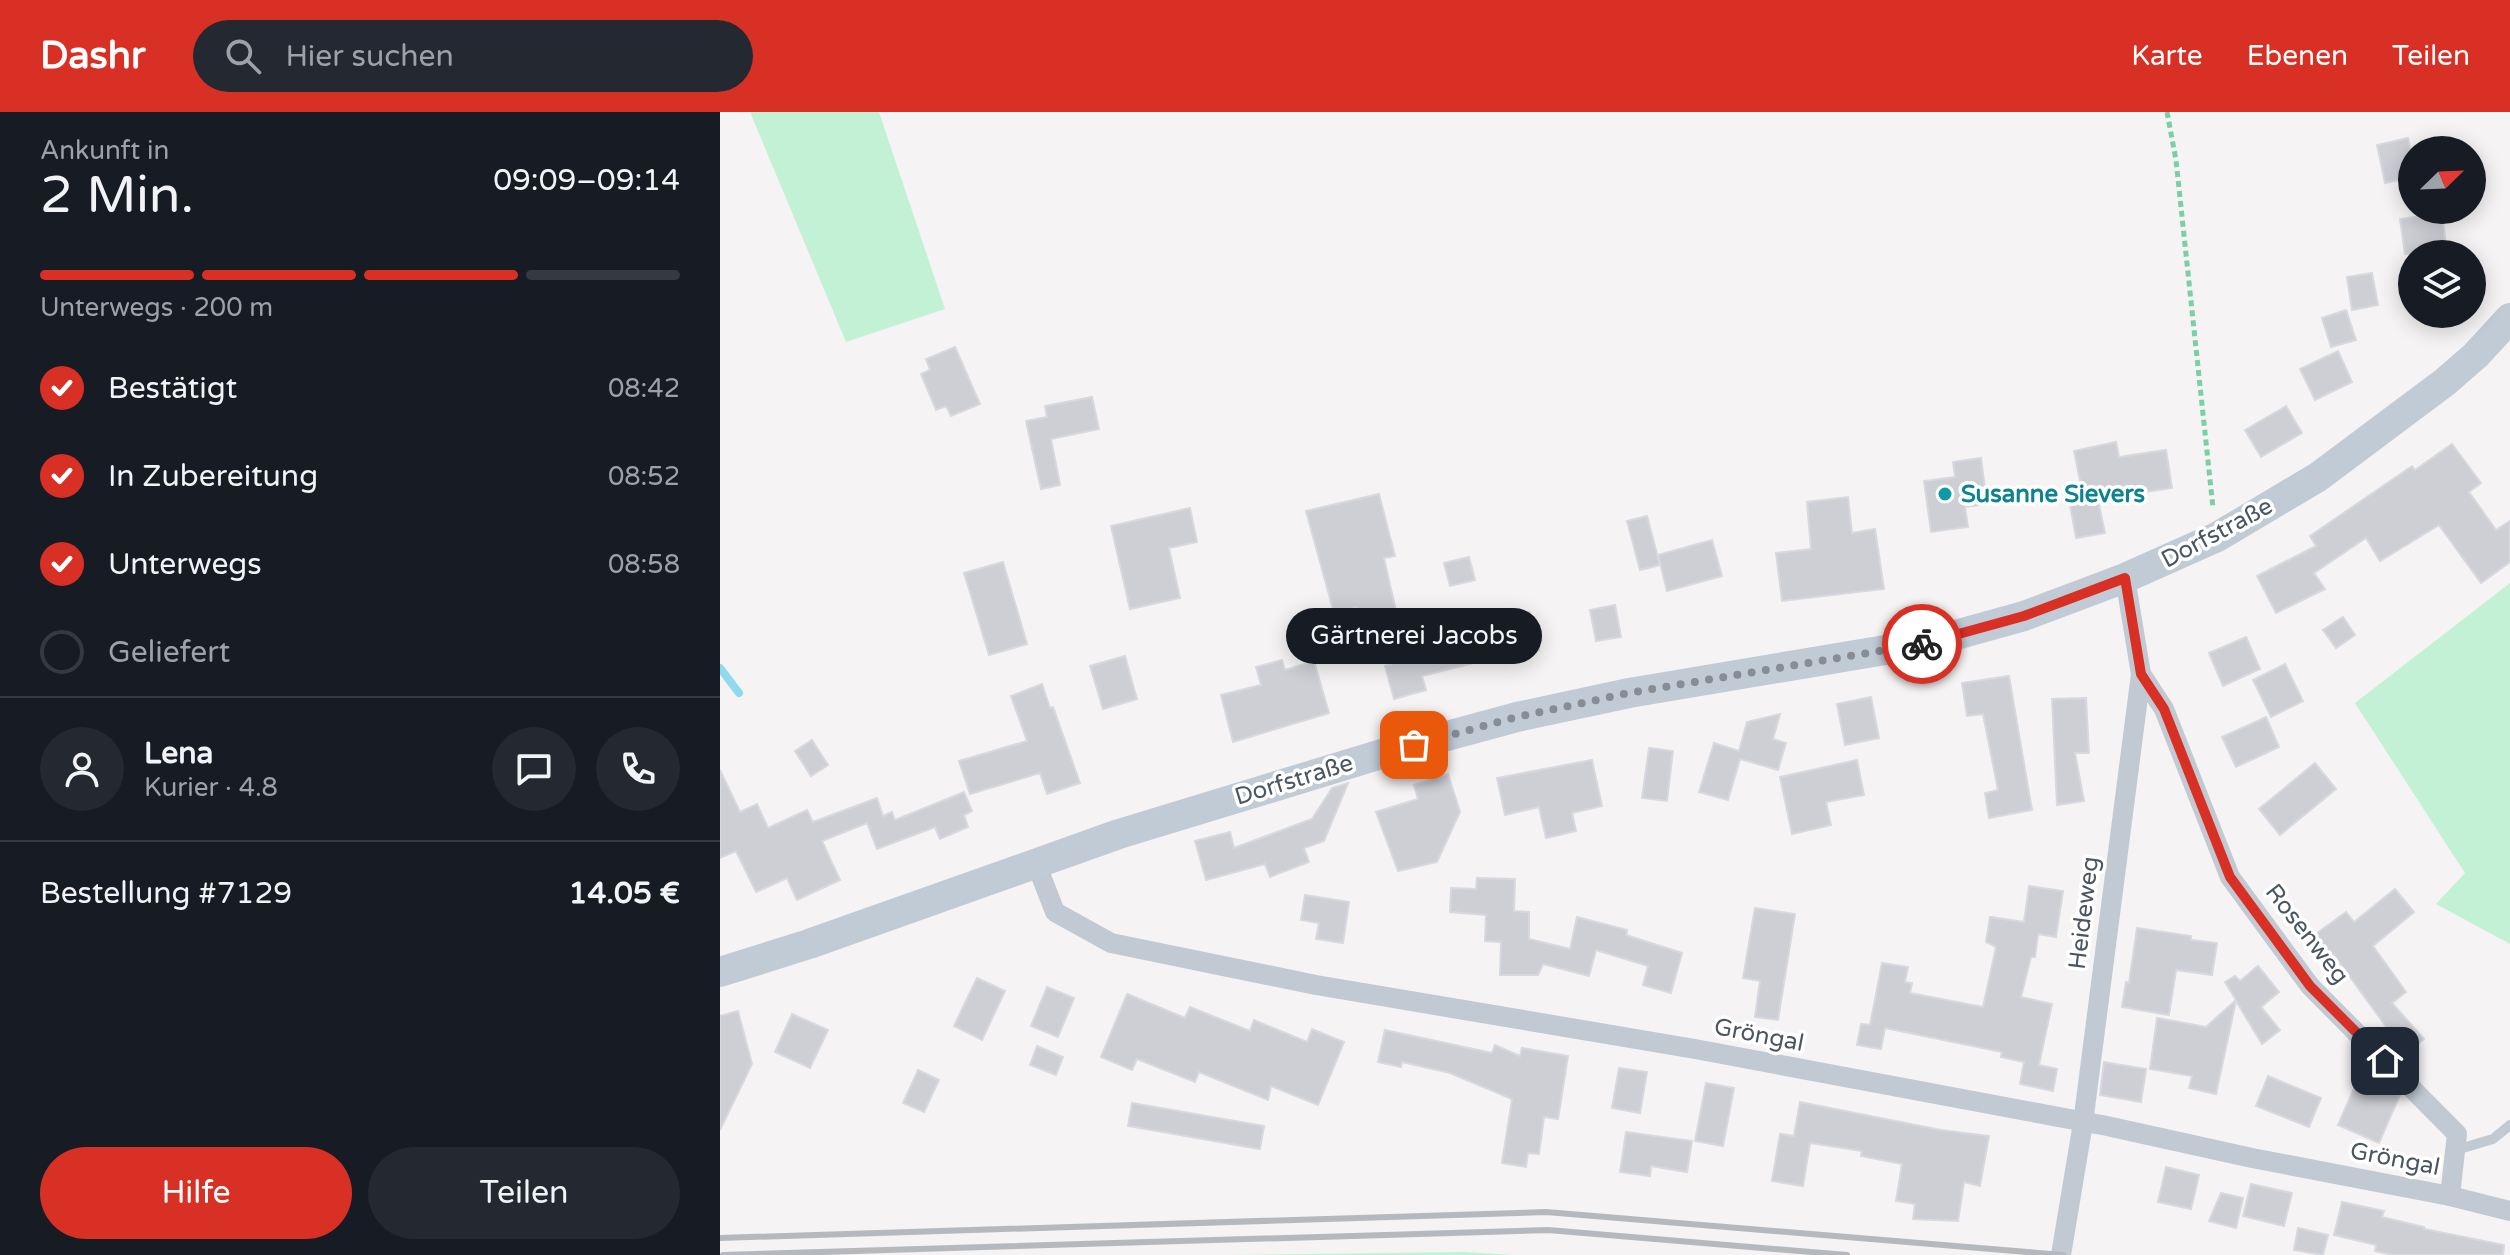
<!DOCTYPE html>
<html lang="de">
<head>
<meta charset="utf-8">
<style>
	body { margin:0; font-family:"Varela Round",sans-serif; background:#242831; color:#f1f3f6; height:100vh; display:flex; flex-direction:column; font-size:30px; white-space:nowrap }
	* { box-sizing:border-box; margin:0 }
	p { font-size:26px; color:#9ea1a6 }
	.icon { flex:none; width:44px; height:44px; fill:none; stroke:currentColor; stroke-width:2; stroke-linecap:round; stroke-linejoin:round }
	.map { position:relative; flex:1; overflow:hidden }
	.side { display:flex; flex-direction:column; background:#171b24; width:720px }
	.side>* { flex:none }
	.needle { width:52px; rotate:67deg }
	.buttons { position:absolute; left:1678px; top:24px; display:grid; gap:16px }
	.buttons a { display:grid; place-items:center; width:88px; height:88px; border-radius:50%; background:#171b24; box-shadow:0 4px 20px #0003; font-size:40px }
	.pin { position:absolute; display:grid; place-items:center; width:68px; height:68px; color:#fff; margin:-34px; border-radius:16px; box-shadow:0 4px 12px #0006 }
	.courier { position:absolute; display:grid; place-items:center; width:80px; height:80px; margin:-40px; border:6px solid #d93025; border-radius:50%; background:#fff; color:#222; box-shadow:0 2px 10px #0007 }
	.bubble { position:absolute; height:56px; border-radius:28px; background:#171b24; box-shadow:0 4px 20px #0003; font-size:26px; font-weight:600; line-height:56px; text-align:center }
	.summary em { font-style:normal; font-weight:600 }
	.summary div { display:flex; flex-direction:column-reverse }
	.summary { display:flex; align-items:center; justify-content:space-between; height:136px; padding:0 40px }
	h1 { font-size:52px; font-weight:600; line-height:60px }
	.bar { display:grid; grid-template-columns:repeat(4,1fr); gap:12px 8px; align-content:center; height:96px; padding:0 40px }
	.bar i { height:10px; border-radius:6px; background:#363941 }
	.bar .on { background:#d93025 }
	.bar p { grid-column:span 4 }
	.line { display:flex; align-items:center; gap:20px; padding:0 40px; border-top:2px solid #363941 }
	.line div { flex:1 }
	.round { display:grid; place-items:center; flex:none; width:84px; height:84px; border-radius:42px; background:#242831 }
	ol { padding:0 40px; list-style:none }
	li { display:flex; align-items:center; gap:24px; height:88px }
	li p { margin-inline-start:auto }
	li .icon { padding:8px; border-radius:50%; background:#d93025; color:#fff; stroke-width:4 }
	li:last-child { color:#9ea1a6 }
	li i { width:44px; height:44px; border:4px solid #363941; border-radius:50% }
	.action { display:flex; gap:16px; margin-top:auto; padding:16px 40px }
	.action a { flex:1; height:92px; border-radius:48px; background:#d93025; color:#fff; font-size:32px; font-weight:600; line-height:92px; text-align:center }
	.action a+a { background:#242831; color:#f1f3f6 }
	header { display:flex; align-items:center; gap:48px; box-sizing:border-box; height:112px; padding:0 40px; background:#d93025; color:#fff }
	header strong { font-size:38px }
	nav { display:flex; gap:44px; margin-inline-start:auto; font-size:28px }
	.search { width:560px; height:72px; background:#242831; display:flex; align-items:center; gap:20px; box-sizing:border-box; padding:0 28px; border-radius:44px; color:#9ea1a6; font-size:30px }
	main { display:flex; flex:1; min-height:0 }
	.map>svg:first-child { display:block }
	.green { fill:#c3f1d5 }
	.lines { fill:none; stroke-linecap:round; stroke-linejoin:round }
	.stream { stroke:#90daee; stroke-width:8 }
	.building { fill:#cdcfd5; stroke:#d7d9de; stroke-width:2 }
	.path { stroke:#7ad0a6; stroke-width:5; stroke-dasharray:6 4; stroke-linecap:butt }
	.lane { stroke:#c1cad2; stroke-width:10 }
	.street { stroke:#c1cad2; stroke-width:20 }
	.secondary { stroke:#c1cbd6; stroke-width:30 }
	.rail { stroke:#b5b8bd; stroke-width:6 }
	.done { stroke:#868d94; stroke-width:8; stroke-dasharray:0 14.4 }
	.route { stroke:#d93025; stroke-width:10 }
	.culture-dot { fill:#0f9aa8; stroke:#fff; stroke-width:3 }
	.labels { text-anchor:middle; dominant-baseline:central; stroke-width:7; stroke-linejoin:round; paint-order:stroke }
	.culture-label { font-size:24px; font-weight:bold; fill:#0d838f; stroke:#fff; text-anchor:start }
	.street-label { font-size:24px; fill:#4a5661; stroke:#fff }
</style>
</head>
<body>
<header>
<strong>Dashr</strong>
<div class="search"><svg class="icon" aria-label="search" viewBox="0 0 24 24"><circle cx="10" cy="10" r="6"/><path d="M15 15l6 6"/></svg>Hier suchen</div>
<nav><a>Karte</a><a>Ebenen</a><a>Teilen</a></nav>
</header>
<main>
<section class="side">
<div class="summary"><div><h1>2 Min.</h1><p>Ankunft in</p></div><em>09:09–09:14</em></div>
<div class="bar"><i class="on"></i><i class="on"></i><i class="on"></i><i></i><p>Unterwegs · 200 m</p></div>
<ol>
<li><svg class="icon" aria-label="check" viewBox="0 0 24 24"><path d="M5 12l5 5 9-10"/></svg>Bestätigt<p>08:42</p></li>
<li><svg class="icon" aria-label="check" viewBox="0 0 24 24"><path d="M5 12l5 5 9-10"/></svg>In Zubereitung<p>08:52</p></li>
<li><svg class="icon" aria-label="check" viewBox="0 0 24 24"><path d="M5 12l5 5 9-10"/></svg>Unterwegs<p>08:58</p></li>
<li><i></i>Geliefert</li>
</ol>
<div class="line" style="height:144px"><a class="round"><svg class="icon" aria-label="person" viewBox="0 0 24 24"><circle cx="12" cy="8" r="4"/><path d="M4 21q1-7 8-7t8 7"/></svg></a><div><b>Lena</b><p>Kurier · 4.8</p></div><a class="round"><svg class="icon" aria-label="chat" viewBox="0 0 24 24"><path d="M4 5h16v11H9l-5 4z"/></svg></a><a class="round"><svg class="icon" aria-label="phone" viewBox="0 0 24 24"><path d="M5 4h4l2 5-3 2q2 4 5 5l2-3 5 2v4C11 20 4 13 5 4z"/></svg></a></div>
<div class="line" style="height:104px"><div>Bestellung #7129</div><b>14.05 €</b></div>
<div class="action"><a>Hilfe</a><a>Teilen</a></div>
</section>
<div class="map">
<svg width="1790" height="1143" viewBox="0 0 1790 1143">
	<rect width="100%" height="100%" fill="#f5f3f3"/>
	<g class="green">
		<path d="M30 0H159L225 197 126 230Z"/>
		<path d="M1790 471V832L1716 792 1745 761 1635 591Z"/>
		<path d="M744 1140 794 1143H507Z"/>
	</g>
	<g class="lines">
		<path class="stream" d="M0 556 19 581"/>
	</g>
	<g class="building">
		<path d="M1688 26 1692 44V65L1665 71 1657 33Z"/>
		<path d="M1722 101 1727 142H1685L1680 107Z"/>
		<path d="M1652 161 1658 193 1632 198 1627 165Z"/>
		<path d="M1626 198 1636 228 1611 235 1602 206Z"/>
		<path d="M235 235 260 292 231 304 226 294 216 298 201 262 210 258 206 247Z"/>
		<path d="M1618 239 1632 270 1595 288 1580 257Z"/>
		<path d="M372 285 379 317 331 327 340 373 321 377 306 309 327 305 325 294Z"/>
		<path d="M1566 294 1582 321 1541 345 1525 318Z"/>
		<path d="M1396 330 1399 345 1446 338 1452 376 1364 389 1354 339Z"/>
		<path d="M1732 332 1761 371 1749 380 1776 418 1790 409V450L1761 471 1719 413 1660 449 1646 426 1594 461 1605 477 1556 501 1537 464 1596 434 1590 424 1692 354 1695 358Z"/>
		<path d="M1261 346 1267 392 1245 395 1248 415 1211 420 1204 369 1235 365 1233 350Z"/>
		<path d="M659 382 675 444 664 446 676 499 640 507 637 495 614 501 586 399Z"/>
		<path d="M1128 385 1132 421 1155 417 1164 477 1062 489 1056 441 1091 437 1087 390Z"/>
		<path d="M1378 388 1385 421 1356 426 1350 393Z"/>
		<path d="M470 396 477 430 449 436 460 486 410 497 391 414Z"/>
		<path d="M927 404 940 453 920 458 907 409Z"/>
		<path d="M992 428 1002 464 947 479 938 443Z"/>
		<path d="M749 445 755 468 730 474 724 451Z"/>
		<path d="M283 450 307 532 269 543 244 461Z"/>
		<path d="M895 493 901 525 876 529 870 498Z"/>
		<path d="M809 500 819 538 786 546 785 543 702 564 706 578 674 587 665 554 672 552 663 521 689 514 691 523 749 509 751 515Z"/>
		<path d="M1623 505 1635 523 1616 536 1603 518Z"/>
		<path d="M1526 525 1540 557 1503 574 1489 541Z"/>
		<path d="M405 544 417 587 383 597 370 554Z"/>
		<path d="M562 548 565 558 594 549 609 601 513 630 501 583 541 573 536 555Z"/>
		<path d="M1565 552 1583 589 1551 605 1533 568Z"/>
		<path d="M1289 564 1312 698 1269 706 1265 681 1278 678 1263 602 1247 604 1242 571Z"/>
		<path d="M322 572 330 596 333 595 360 671 327 682 320 661 250 682 239 649 307 629 291 584Z"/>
		<path d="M1151 585 1159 626 1125 633 1117 592Z"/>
		<path d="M1366 586 1369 641H1355L1364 689 1337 693 1332 587Z"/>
		<path d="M1060 602 1053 627 1066 631 1058 658 1020 647 1008 688 979 680 994 631 1019 639 1027 610Z"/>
		<path d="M1546 605 1559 635 1516 655 1502 625Z"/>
		<path d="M92 628 108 653 91 664 75 639Z"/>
		<path d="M929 636 953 639 947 689 922 686Z"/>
		<path d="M872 648 882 694 852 701 856 719 826 726 819 695 785 703 777 666Z"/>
		<path d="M1137 648 1144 683 1106 690 1111 713 1072 722 1060 665Z"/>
		<path d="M1595 651 1616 677 1560 723 1539 697Z"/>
		<path d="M0 658 20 700 37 692 48 716 87 698 93 710 157 686 163 704 172 700 175 708 244 680 252 699 244 703 248 715 220 727 215 715 157 737 147 711 102 729 120 768 77 788 67 766 36 780 16 739 0 746Z"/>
		<path d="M728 662 740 700 717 750 678 759 656 700 698 687 694 673Z"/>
		<path d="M628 671 604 729 584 736 589 750 550 765 545 752 486 768 475 729 510 720 514 736 592 707 612 676Z"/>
		<path d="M757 766 795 767 794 799 809 800V827L850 837 857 805 907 818 906 823 962 841 951 881 923 873 928 854 876 838 869 864 823 852 818 863H780L781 830 765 829 766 803 730 800 731 776 756 777Z"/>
		<path d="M1309 774 1343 779 1336 825 1318 822 1315 845H1311L1301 885 1332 892 1319 953 1337 957 1333 979 1300 972 1304 950 1281 945 1282 940 1165 916 1161 937 1137 933 1141 912 1150 913 1162 851 1188 855 1185 870 1192 871 1190 881 1263 895 1276 835 1266 830 1270 805 1304 810Z"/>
		<path d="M1675 777 1694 800 1653 834 1686 880 1672 891 1704 927 1686 942 1614 843 1609 846 1593 824 1626 800 1634 810Z"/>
		<path d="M585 783 629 790 623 831 596 827 599 811 581 808Z"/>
		<path d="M1035 796 1075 802 1058 908 1035 905 1040 869 1023 866Z"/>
		<path d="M1417 816 1471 824V828L1497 831 1492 863 1456 858 1449 903 1402 895 1406 870 1409 871Z"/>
		<path d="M1538 854 1559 880 1541 895 1560 918 1542 932 1516 889 1496 982 1469 976 1472 964 1430 957 1437 906 1486 915 1516 888 1505 870 1515 864 1520 869Z"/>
		<path d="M257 866 285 879 262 928 234 914Z"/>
		<path d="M327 875 354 886 338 925 311 914Z"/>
		<path d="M407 882 465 906 470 895 530 919 534 908 587 930 592 917 624 930 598 993 551 974 548 988 479 960 475 970 417 947 412 958 381 945Z"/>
		<path d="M18 899 32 952 0 1018V904Z"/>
		<path d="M72 902 108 918 90 956 55 940Z"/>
		<path d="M665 918 772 941 775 933 800 944 802 936 848 944 838 1007 824 1005 819 1042 808 1041 806 1055 782 1051 792 987 730 961 682 950 681 955 658 950Z"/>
		<path d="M317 934 343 945 336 963 310 953Z"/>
		<path d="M1384 950 1426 957 1421 990 1380 983Z"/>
		<path d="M899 956 927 960 920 1001 892 996Z"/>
		<path d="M198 958 219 968 204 1000 183 991Z"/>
		<path d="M1640 963 1680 983 1659 1031 1618 1013Z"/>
		<path d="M1548 964 1601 986 1589 1015 1536 994Z"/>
		<path d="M986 971 1014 976 1003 1034 975 1029Z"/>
		<path d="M1080 990 1221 1018 1269 1024 1260 1074 1244 1070 1238 1109 1193 1107 1195 1092 1176 1089 1182 1052 1141 1044 1142 1039 1090 1031 1083 1074 1052 1069 1060 1022 1074 1024Z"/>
		<path d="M412 991 544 1014 540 1037 408 1014Z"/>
		<path d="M906 1020 972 1029 967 1060 931 1054 930 1064 900 1060Z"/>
		<path d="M1446 1055 1479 1063 1471 1097 1438 1090Z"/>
		<path d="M1531 1072 1572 1081 1564 1114 1523 1104Z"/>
		<path d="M1501 1081 1523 1086 1516 1116 1489 1109Z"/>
		<path d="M1622 1090 1664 1099 1662 1105 1704 1115V1117L1784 1133 1783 1143H1673L1655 1139 1656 1133 1614 1123Z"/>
		<path d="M1578 1116 1608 1123 1603 1143 1574 1138Z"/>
	</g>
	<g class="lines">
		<path class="path" d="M1447 0 1456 48 1493 396"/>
		<path class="lane" d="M1736 1038 1773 1027 1790 1013"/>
		<g class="street">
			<path d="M1421 562 1444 597 1510 765 1590 874 1737 1022 1730 1084"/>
			<path d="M316 751 335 800 391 831 596 873 975 937 1387 1014 1532 1046 1730 1084 1790 1099"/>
			<path d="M1341 1143 1363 1011 1421 562 1405 466"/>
		</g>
		<path class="secondary" d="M0 860 89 832 399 722 668 640 797 605 909 581 1207 531 1304 504 1405 466 1497 425 1598 365 1725 270 1756 243 1790 206"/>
		<g class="rail">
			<path d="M0 1126 826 1100 1343 1143"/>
			<path d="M3 1143 828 1118 1127 1143"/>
		</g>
	</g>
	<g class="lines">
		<path class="done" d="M694 633 797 605 909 581 1202 532"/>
		<path class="route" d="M1202 532 1304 504 1405 466 1421 562 1444 597 1510 765 1590 874 1665 949"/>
	</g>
	<circle class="culture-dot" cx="1225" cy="382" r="8"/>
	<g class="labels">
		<g class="culture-label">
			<text x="1241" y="382">Susanne Sievers</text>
		</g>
		<g class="street-label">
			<text transform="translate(1497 421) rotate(-28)">Dorfstraße</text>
			<text transform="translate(574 668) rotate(-17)">Dorfstraße</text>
			<text transform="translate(1364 801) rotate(-83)">Heideweg</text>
			<text transform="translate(1587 822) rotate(52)">Rosenweg</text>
			<text transform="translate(1039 923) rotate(11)">Gröngal</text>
			<text transform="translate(1675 1047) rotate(11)">Gröngal</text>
		</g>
	</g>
</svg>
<div class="buttons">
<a><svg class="needle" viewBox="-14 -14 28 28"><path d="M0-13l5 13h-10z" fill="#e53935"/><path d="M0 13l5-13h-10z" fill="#9ea1a6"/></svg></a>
<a><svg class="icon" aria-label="layers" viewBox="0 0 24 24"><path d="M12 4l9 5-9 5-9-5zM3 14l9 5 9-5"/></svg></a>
</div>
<div class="pin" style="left:694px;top:633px;background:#ea580c"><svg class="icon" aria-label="bag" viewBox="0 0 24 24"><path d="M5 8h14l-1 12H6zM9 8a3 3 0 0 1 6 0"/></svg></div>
<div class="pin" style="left:1665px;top:949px;background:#1f2937"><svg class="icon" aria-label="home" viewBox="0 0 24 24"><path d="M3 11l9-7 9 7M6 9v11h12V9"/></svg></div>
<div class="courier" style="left:1202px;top:532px"><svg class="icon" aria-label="bike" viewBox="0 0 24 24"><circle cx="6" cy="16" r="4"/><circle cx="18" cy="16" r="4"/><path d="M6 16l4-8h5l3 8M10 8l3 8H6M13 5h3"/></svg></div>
<div class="bubble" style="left:566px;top:496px;width:256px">Gärtnerei Jacobs</div>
</div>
</main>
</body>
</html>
